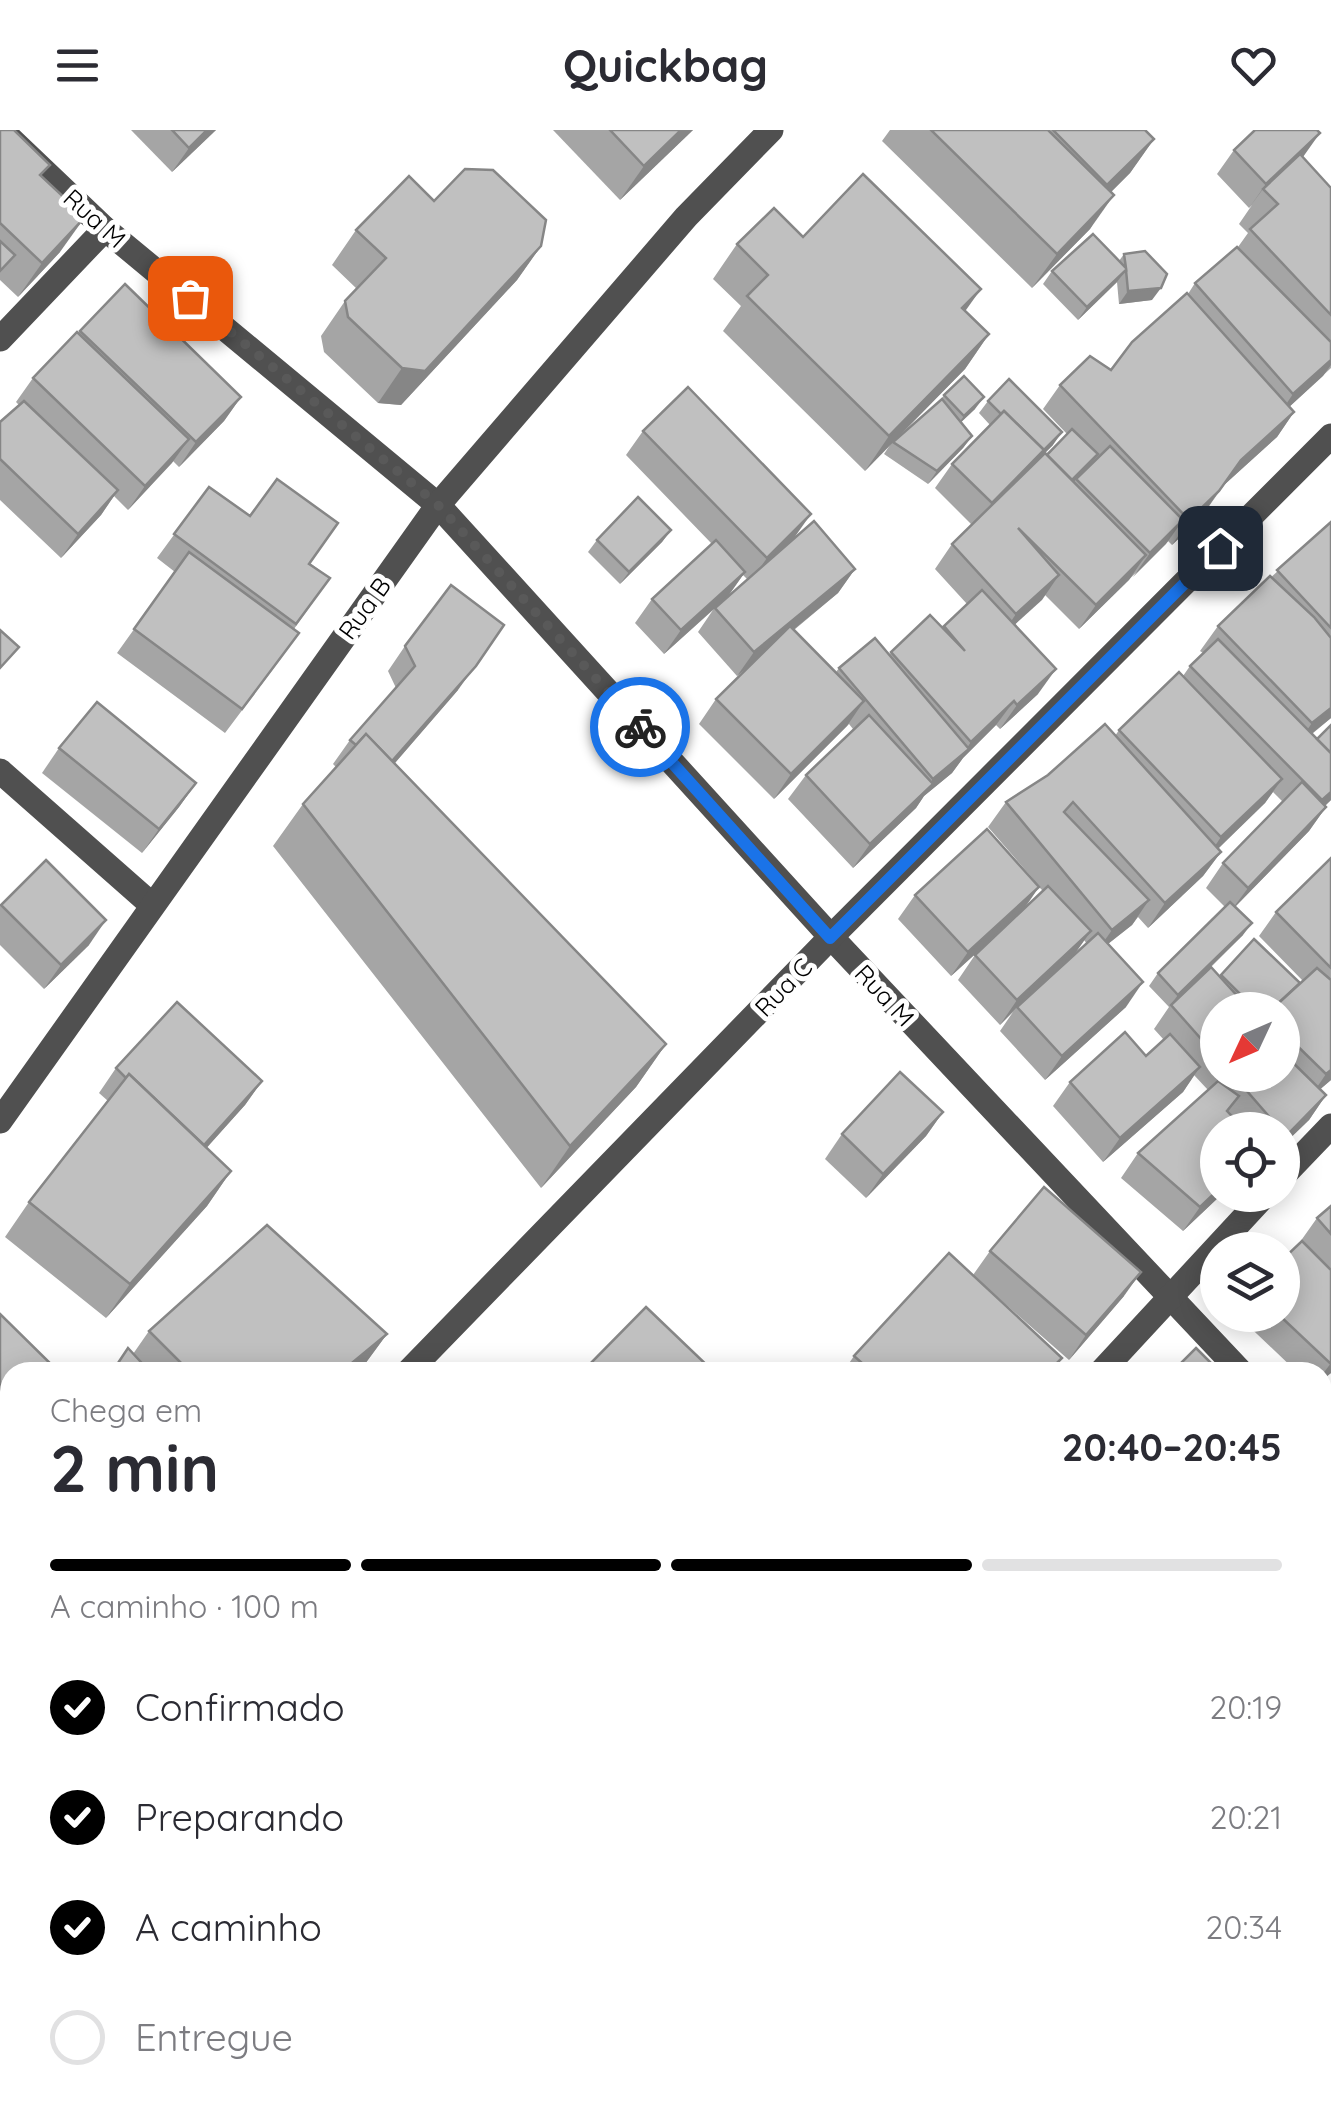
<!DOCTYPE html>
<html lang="pt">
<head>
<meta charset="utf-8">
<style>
	body { margin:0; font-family:Quicksand,sans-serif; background:#f7f7f7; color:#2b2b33; height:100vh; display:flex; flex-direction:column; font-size:38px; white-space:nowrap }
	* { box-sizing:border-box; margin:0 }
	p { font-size:32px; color:#7c7c81 }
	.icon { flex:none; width:55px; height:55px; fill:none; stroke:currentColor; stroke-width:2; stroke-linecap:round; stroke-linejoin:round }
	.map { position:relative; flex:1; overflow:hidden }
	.details { position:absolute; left:0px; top:1232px; width:1332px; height:752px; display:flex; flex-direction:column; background:#fff; border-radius:30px 30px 0 0; box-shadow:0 5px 25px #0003 }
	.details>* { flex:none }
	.needle { width:65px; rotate:226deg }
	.fabs { position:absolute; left:1200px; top:862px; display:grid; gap:20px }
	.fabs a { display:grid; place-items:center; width:100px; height:100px; border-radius:50%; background:#fff; box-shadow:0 5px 25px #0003; font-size:50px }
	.pin { position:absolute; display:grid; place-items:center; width:85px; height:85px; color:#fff; margin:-42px; border-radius:20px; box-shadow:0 5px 15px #0006 }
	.courier { position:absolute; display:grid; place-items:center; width:100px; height:100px; margin:-50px; border:8px solid #1a73e8; border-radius:50%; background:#fff; color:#222; box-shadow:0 2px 12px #0007 }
	.head em { font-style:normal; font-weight:700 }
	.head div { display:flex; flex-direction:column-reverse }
	.head { display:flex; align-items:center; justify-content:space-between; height:170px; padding:0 50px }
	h1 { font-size:65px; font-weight:700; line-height:75px }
	.bar { display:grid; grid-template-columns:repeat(4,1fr); gap:15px 10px; align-content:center; height:120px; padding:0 50px }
	.bar i { height:12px; border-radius:8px; background:#e1e1e2 }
	.bar .active { background:#000 }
	.bar p { grid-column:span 4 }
	ol { padding:0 50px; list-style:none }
	li { display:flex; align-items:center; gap:30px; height:110px }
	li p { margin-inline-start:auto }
	li .icon { padding:10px; border-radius:50%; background:#000; color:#fff; stroke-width:4 }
	li:last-child { color:#7c7c81 }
	li i { width:55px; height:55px; border:5px solid #e1e1e2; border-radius:50% }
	header { display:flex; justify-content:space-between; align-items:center; height:130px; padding:0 50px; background:#fff; font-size:45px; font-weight:700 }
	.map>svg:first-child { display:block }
	.green { fill:#d7d7d7 }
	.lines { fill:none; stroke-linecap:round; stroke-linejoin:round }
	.minor { stroke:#505050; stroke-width:25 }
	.wall { fill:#a5a5a5; fill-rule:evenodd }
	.shaded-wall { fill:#868686 }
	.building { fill:#c0c0c0; stroke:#868686; stroke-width:2.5 }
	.done { stroke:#595959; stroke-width:10; stroke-dasharray:0 18 }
	.route { stroke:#1a73e8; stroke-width:12 }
	.labels { text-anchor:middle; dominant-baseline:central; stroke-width:10; stroke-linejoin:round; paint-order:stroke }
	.street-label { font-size:25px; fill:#000; stroke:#fff }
</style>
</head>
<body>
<header><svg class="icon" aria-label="menu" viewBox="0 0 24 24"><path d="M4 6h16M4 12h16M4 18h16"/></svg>Quickbag<svg class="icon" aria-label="heart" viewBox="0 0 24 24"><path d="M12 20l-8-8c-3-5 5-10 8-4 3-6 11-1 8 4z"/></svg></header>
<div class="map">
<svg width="1331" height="1984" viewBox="0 0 1331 1984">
	<rect width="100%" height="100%" fill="#fff"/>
	<path class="green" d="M10 1858V1975H45L36 1984H0V1868Z"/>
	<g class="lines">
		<g class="minor">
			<path d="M1 0 105 99 438 375 831 807 1241 1242"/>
			<path d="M0 209 105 99"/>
			<path d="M0 641 152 775"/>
			<path d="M0 991 438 375 686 87 771 0"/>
			<path d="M1282 1047 1331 996"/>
			<path d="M408 1242 831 807 1331 306"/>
			<path d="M1101 1242 1265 1065"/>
			<path d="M1322 1330 1331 1339"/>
			<path d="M1322 1725 1331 1716"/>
			<path d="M819 1975 828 1984"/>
			<path d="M420 1984 429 1975"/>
			<path d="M1080 1984 1088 1975"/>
		</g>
	</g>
	<g class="wall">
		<path d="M0 0 42 47 60 122 18 167 0 150Z"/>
		<path d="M131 0H216L172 42Z"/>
		<path d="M553 0H693L620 70Z"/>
		<path d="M890 0H1145L1154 9 1130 43 1111 62 1090 99 1032 158 882 11Z"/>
		<path d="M1234 20 1303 27 1331 58V238L1289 277 1294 282 1277 307 1224 355 1202 386 1172 415 1168 411 1079 499 1045 465 1014 495 1038 564 1000 599 996 595 963 628 952 643 924 666 916 678 853 738 788 669 806 645 853 599 849 594 774 669 699 594 716 569 752 534 737 546 698 502 713 480 664 524 635 493 652 469 712 414 626 325 643 301 796 406 855 439 838 463 794 500 836 542 839 538 889 524 943 498 967 474 935 439 952 414 972 395 935 358 952 334 990 295 979 283 988 271 1053 315 1033 336 1067 304 1043 279 1060 255 1111 240 1188 164 1195 153 1238 117 1248 103 1239 94 1252 75 1249 78 1217 44ZM743 445 747 449 729 465Z"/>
		<path d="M434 71 541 116 517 150 401 275 378 273 324 222 321 206 345 171 357 159 332 135 356 100Z"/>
		<path d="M803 107 965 181 989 204 965 239 894 311 939 272 944 265 975 279 961 292 972 306 963 318 928 354 884 324 892 312 865 341 723 201 741 176 713 149 737 114Z"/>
		<path d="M1124 124 1152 170 1119 174 1117 152 1078 190 1043 154 1052 141 1119 131Z"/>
		<path d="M80 201 241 267 224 291 179 337 173 331 128 380 114 366 101 385 61 428 0 370V292L19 275 16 272 33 248Z"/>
		<path d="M209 357 330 448 294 499 282 527 225 603 117 523 175 442 157 428Z"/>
		<path d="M1331 392V588L1312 604 1317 609 1331 595V670L1325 676 1326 677 1309 701 1235 777 1243 805 1203 845 1220 847 1254 809 1300 853 1303 851 1259 806 1276 782 1331 728V950L1320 959 1326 965 1309 990 1282 1016V1000H1218V1065H1221L1183 1101 1121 1048 1138 1023 1208 960 1194 945 1183 962 1103 1032 1053 976 1070 952 1146 926 1164 910 1154 899 1169 877 1149 856 1158 843 1225 777 1206 758 1223 733 1283 672 1273 662 1265 673 1218 719 1221 722 1203 746 1148 798 1138 787 1132 795 1108 814 1126 877 1045 950 1000 901 1013 882 1000 895 958 850 975 825 1001 801 951 846 898 789 915 765 1034 750 988 697 1006 672 1115 606 1119 600 1183 546 1190 536 1203 523 1200 521 1218 496ZM1039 757 1043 761 1024 779ZM1084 810 1087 814 1058 839ZM1218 880H1282V945H1218Z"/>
		<path d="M671 400 662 412 620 454 588 422 597 410Z"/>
		<path d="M405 516 458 560 395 633 666 914 636 957 541 1058 273 716 303 674 336 637 333 634 350 610 396 558 388 541Z"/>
		<path d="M59 618 196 653 179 677 142 723 42 643Z"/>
		<path d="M46 730 89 815 44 859 0 815V776Z"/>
		<path d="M116 938 262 951 245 975 206 1018 231 1041 207 1076 106 1188 5 1107 29 1072 108 971 99 963Z"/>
		<path d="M943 982 926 1006 866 1068 825 1029 842 1004Z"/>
		<path d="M1331 1076V1243L1322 1250V1242H1297L1237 1185H1282L1300 1112 1317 1088Z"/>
		<path d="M990 1121 1124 1166 1069 1230 987 1158 1062 1228 1051 1242H843L854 1226 973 1145Z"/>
		<path d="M0 1184 10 1242V1356L0 1366Z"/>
		<path d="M149 1201 387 1204 362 1238 357 1242H111L128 1218 133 1224Z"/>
		<path d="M1331 1260V1286L1322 1278V1272Z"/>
		<path d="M10 1412V1512L0 1503V1423Z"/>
		<path d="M1331 1470V1677L1322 1686V1478Z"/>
		<path d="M1331 1772V1894L1322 1886V1781Z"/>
		<path d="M211 1975H384L375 1984H202Z"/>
		<path d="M642 1975H740L730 1984H651Z"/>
		<path d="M885 1975H936L928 1984H894Z"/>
		<path d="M1146 1975H1300L1309 1984H1139Z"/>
	</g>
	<g class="shaded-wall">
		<path d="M207 0H216L172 42 189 18Z"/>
		<path d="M681 0H693L620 70 644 36Z"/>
		<path d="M1320 3 1303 27 1263 59 1249 78 1266 54Z"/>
		<path d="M1154 9 1130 43 1083 90 1107 55Z"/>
		<path d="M1114 65 1090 99 1032 158 1057 124Z"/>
		<path d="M85 87 60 122 18 167 42 133Z"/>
		<path d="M541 116 517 150 401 275 378 273 402 238Z"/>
		<path d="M1126 140 1117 152 1078 190 1087 177Z"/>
		<path d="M1161 158 1152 170 1119 174 1128 161Z"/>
		<path d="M981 159 956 194 962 178Z"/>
		<path d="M989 204 965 239 865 341 889 306Z"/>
		<path d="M1331 230V235L1323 246 1276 289 1293 264Z"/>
		<path d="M241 267 224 291 179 337 196 312Z"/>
		<path d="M984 267 975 279 955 298 964 286Z"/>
		<path d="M1294 282 1277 307 1224 355 1241 330Z"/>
		<path d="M1062 302 1053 315 1035 332 1027 344 974 397 992 373Z"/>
		<path d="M972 306 963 318 928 354 937 341Z"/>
		<path d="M189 309 172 333 128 380 145 356Z"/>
		<path d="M1098 324 1089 337 1057 368 1066 355Z"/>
		<path d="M118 360 101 385 61 428 78 404Z"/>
		<path d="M1219 361 1202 386 1172 415 1189 390Z"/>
		<path d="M811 384 794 408 750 452 767 428Z"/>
		<path d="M1183 390 1166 414 1133 447 1150 423Z"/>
		<path d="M671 400 662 412 620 454 629 442Z"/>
		<path d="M1146 425 1129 450 1079 499 1096 475Z"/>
		<path d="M855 439 838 463 737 546 754 522Z"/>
		<path d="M745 442 728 466 664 524 681 500Z"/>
		<path d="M1059 445 1042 470 999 509 1016 484Z"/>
		<path d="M504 495 458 560 368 664 385 639Z"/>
		<path d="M1056 539 1038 564 1000 599 1017 575Z"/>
		<path d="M864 571 847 596 774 669 791 644Z"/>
		<path d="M1014 571 996 595 963 628 952 643 924 666 916 678 853 738 870 714 922 664 933 649 962 625 971 612Z"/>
		<path d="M1331 578V588L1295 617 1312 593Z"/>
		<path d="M1282 649 1265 673 1204 732 1221 707Z"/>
		<path d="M196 653 179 677 142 723 159 699Z"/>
		<path d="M1331 662V670L1305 694 1322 670Z"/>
		<path d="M1326 677 1309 701 1230 782 1248 758Z"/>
		<path d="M1221 722 1203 746 1148 798 1165 773Z"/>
		<path d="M1039 757 1022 781 951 846 968 822Z"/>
		<path d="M1149 770 1132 795 1095 824 1112 800Z"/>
		<path d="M106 790 89 815 44 859 61 835Z"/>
		<path d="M1252 793 1243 805 1169 877 1178 865Z"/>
		<path d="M1091 801 1074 825 1017 877 1000 895 1017 870Z"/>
		<path d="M1143 852 1126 877 1045 950 1062 926Z"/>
		<path d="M666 914 636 957 541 1058 570 1016Z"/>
		<path d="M1200 937 1183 962 1103 1032 1120 1008Z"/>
		<path d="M1331 940V950L1309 969 1326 944Z"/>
		<path d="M262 951 245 975 186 1041 203 1016Z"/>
		<path d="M1326 965 1309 990 1282 1016V1011L1286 1006Z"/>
		<path d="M943 982 926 1006 866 1068 883 1044Z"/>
		<path d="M231 1041 207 1076 106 1188 130 1154Z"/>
		<path d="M1218 1060V1065H1221L1183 1101 1200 1077Z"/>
		<path d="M1141 1142 1124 1166 1069 1230 1086 1205Z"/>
		<path d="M387 1204 362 1238 357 1242H341Z"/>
		<path d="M1331 1233V1243L1322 1250V1245Z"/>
		<path d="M10 1350V1356L0 1366V1365Z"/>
		<path d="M1331 1671V1677L1322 1686V1681Z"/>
		<path d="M191 1975H197L191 1984H183Z"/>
		<path d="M376 1975H384L375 1984H370Z"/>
		<path d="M731 1975H740L730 1984H722Z"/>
		<path d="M930 1975H936L928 1984H923Z"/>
		<path d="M1021 1975H1025L1019 1984H1012Z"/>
	</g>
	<g class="building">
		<path d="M0 0H14L50 35 40 45 85 87 42 133 0 93Z"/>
		<path d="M172 0H207L189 18Z"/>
		<path d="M610 0H681L644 36Z"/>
		<path d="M931 0H1048L1114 65 1057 124Z"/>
		<path d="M1053 0H1145L1154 9 1107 55Z"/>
		<path d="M1255 0H1317L1320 3 1266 54 1234 20Z"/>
		<path d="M1300 24 1331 58V185L1250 99 1278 74 1263 59Z"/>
		<path d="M465 39 493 40 546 90 541 116 425 241 402 238 348 187 345 171 386 128 356 100 409 46 434 71Z"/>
		<path d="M863 44 981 159 962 178 989 204 889 306 747 166 768 145 737 114 774 78 803 107Z"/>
		<path d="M1093 104 1126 138 1124 124 1145 121 1167 144 1161 158 1128 161 1126 140 1087 177 1052 141Z"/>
		<path d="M0 111 15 125 0 141Z"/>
		<path d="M1237 117 1331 212V230L1293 264 1195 153Z"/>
		<path d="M125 154 241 267 196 312 80 201Z"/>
		<path d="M1187 163 1294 282 1241 330 1219 361 1189 390 1060 255 1090 226 1111 240 1132 212Z"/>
		<path d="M77 202 189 309 145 356 33 248Z"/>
		<path d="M964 246 984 267 964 286 944 265Z"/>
		<path d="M1009 249 1062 302 1044 320 1004 281 1001 284 988 271Z"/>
		<path d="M688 257 811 384 767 428 643 301Z"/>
		<path d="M942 269 972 306 937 341 893 312Z"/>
		<path d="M24 271 118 360 78 404 0 329V292Z"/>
		<path d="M1004 281 1044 320 992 373 952 334Z"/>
		<path d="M1072 299 1098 324 1072 350 1047 325Z"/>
		<path d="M1110 316 1183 390 1150 423 1076 349Z"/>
		<path d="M1045 323 1146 425 1096 475 1018 398 1059 445 1016 484 952 414Z"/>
		<path d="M277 349 338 393 309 434 330 448 296 494 174 404 209 357 250 386Z"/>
		<path d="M638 367 671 400 629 442 597 410Z"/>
		<path d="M814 391 855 439 754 522 715 478Z"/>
		<path d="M1331 392V498L1277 440Z"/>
		<path d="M716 410 745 442 681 500 652 469Z"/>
		<path d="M189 422 299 503 242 579 134 499Z"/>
		<path d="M1270 446 1314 487 1331 508V578L1312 593 1218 496Z"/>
		<path d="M451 455 504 495 476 536 392 631 366 604 356 615 350 610 415 536 405 516Z"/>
		<path d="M982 460 1056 539 1017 575 1014 571 971 612 891 522 930 485 965 521 944 496Z"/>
		<path d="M790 496 864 571 791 644 716 569Z"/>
		<path d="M0 500 19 517 0 538Z"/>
		<path d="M875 508 969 619 933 649 839 538Z"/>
		<path d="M1218 509 1331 623V662L1322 670 1190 536Z"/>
		<path d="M1179 542 1282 649 1221 707 1119 600Z"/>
		<path d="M97 572 196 653 159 699 59 618Z"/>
		<path d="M869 585 933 654 870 714 806 645Z"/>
		<path d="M1105 594 1221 722 1165 773 1073 672 1064 682 1149 770 1112 800 1006 672 1048 645Z"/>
		<path d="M1331 595V623L1317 609Z"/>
		<path d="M366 604 666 914 570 1016 303 674Z"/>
		<path d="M1302 652 1326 677 1248 758 1223 733Z"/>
		<path d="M987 699 1039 757 968 822 915 765Z"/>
		<path d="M1331 728V838L1276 782Z"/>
		<path d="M46 730 106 790 61 835 1 775Z"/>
		<path d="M1048 756 1091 801 1017 870 975 825Z"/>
		<path d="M1230 772 1252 793 1178 865 1158 843Z"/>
		<path d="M1098 803 1143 852 1062 926 1017 877Z"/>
		<path d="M1254 809 1300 853 1271 880H1256L1221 845Z"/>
		<path d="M1211 837 1250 880H1218V928L1171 875Z"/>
		<path d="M1317 838 1331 850V940L1326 944 1282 901V880H1271Z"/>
		<path d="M177 872 262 951 204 1015 129 944 126 948 116 938Z"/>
		<path d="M1125 902 1146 926 1170 904 1200 937 1120 1008 1070 952Z"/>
		<path d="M1282 922 1326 965 1286 1006 1233 945H1282Z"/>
		<path d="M900 942 943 982 883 1044 842 1004Z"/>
		<path d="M129 944 231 1041 130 1154 29 1072Z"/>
		<path d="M1218 951 1239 966 1227 981 1245 1000H1218V1060L1200 1077 1138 1023Z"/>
		<path d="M1044 1057 1141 1142 1086 1205 990 1121Z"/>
		<path d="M1331 1076V1104L1317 1088Z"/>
		<path d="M267 1095 387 1204 341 1242H190L149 1201Z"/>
		<path d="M1302 1111 1331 1140V1234L1279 1185H1282V1130Z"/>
		<path d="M949 1123 1062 1228 1048 1242H872L854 1226Z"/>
		<path d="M646 1177 714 1242H582Z"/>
		<path d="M0 1184 59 1242H10V1323L0 1313Z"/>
		<path d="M128 1218 150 1242H112Z"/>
		<path d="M1196 1218 1220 1242H1172Z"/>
		<path d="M10 1412V1472L0 1462V1423Z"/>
		<path d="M1331 1470V1607L1322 1598V1478Z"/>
		<path d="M1322 1616 1331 1624V1671L1324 1679 1322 1678Z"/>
		<path d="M1331 1772V1854L1322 1846V1781Z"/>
		<path d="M1322 1919 1329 1925 1322 1932Z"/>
		<path d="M62 1975H191L183 1984H54Z"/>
		<path d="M211 1975H231L239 1984H202Z"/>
		<path d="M253 1975H362L352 1984H262Z"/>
		<path d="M488 1975H575L584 1984H479Z"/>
		<path d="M683 1975H731L722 1984H691Z"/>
		<path d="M792 1975 801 1984H782Z"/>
		<path d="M952 1975H1021L1012 1984H943Z"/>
		<path d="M1146 1975H1218L1227 1984H1152L1144 1976Z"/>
		<path d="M1231 1975H1300L1309 1984H1240Z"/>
	</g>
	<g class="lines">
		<path class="done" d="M190 168 438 375 640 597"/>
		<path class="route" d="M640 597 830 808 1220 418"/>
	</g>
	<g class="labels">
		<g class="street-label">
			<text transform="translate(95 88) rotate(42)">Rua M</text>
			<text transform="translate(364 478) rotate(-54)">Rua B</text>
			<text transform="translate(783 857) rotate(-46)">Rua C</text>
			<text transform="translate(885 865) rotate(47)">Rua M</text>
		</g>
	</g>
</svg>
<div class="fabs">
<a><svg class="needle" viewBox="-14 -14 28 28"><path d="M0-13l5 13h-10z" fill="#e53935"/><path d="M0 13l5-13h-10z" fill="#7c7c81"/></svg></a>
<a><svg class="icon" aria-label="locate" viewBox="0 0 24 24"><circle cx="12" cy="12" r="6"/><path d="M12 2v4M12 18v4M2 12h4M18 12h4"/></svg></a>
<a><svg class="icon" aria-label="layers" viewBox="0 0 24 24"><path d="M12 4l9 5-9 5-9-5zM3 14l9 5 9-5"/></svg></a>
</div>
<div class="pin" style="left:190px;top:168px;background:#ea580c"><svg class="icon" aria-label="bag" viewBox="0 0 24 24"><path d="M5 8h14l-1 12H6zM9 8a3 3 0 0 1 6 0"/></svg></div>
<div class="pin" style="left:1220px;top:418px;background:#1f2937"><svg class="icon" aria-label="home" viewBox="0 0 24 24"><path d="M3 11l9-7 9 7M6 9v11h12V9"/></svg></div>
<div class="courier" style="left:640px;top:597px"><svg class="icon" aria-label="bike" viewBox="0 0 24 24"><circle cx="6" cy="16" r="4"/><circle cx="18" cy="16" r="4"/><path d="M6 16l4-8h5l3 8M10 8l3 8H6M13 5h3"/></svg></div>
<section class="details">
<div class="head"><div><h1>2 min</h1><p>Chega em</p></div><em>20:40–20:45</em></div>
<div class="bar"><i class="active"></i><i class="active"></i><i class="active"></i><i></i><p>A caminho · 100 m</p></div>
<ol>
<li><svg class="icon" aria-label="check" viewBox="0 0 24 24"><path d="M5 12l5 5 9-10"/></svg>Confirmado<p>20:19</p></li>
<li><svg class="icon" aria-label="check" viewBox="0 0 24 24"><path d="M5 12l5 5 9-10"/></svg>Preparando<p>20:21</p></li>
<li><svg class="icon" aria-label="check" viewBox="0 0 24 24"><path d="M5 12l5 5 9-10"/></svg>A caminho<p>20:34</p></li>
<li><i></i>Entregue</li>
</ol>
</section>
</div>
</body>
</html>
